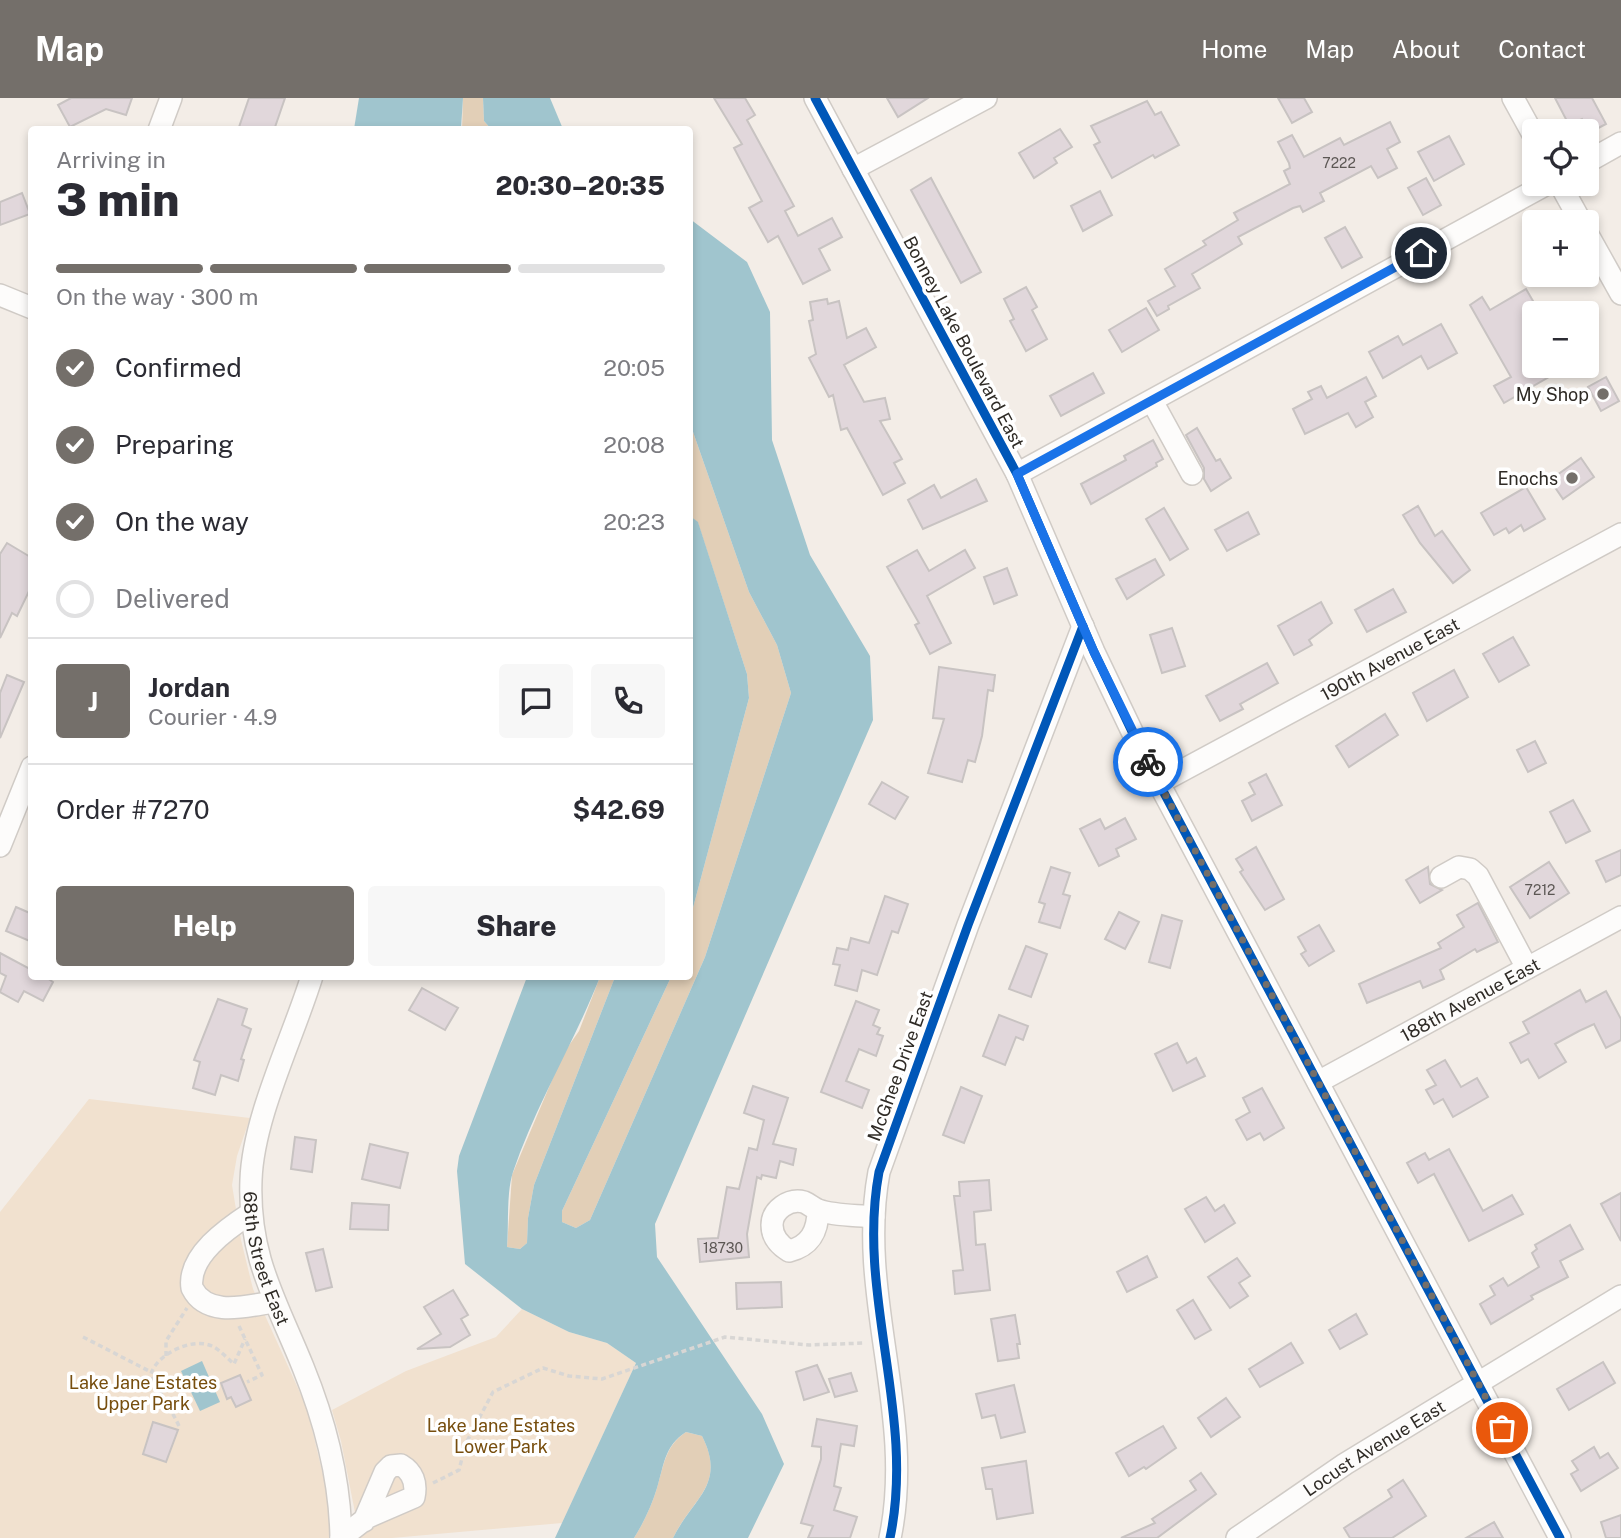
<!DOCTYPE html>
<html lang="en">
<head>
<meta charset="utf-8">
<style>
	body { margin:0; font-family:"Public Sans",sans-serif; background:#f7f7f7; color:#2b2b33; height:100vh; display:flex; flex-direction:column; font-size:26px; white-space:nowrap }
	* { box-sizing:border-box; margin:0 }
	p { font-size:23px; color:#7c7c81 }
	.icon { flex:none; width:38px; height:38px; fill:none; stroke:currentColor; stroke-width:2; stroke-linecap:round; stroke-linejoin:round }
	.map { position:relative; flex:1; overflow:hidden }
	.sheet { position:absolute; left:28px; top:28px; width:665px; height:854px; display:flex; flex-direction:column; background:#fff; border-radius:7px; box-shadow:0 4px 10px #0003 }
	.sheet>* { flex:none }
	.fabs { position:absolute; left:1522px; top:21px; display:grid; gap:14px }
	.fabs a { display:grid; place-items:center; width:77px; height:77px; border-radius:7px; background:#fff; box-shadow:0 4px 10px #0003; font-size:35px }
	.pin { position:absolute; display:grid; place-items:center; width:60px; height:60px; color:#fff; margin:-30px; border:4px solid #fff; border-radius:50%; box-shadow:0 2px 7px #0007 }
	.courier { position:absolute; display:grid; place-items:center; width:70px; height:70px; margin:-35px; border:5px solid #1a73e8; border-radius:50%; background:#fff; color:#222; box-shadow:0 2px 9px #0007 }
	.summary em { font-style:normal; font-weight:800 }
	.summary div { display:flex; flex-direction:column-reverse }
	.summary { display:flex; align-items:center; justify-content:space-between; height:119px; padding:0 28px }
	h1 { font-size:46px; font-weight:800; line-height:52px }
	.bar { display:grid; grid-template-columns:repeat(4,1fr); gap:10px 7px; align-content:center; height:84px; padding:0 28px }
	.bar i { height:9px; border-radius:5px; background:#e1e1e2 }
	.bar .selected { background:#746f6a }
	.bar p { grid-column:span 4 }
	.line { display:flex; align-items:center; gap:18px; padding:0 28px; border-top:2px solid #e1e1e2 }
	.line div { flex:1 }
	.round { display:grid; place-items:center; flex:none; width:74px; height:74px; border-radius:7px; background:#f7f7f7 }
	ol { padding:0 28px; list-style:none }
	li { display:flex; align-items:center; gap:21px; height:77px }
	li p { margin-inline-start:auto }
	li .icon { padding:7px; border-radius:50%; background:#746f6a; color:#fff; stroke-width:4 }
	li:last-child { color:#7c7c81 }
	li i { width:38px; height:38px; border:4px solid #e1e1e2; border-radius:50% }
	.action { display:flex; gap:14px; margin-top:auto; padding:14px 28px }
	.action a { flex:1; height:80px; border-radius:7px; background:#746f6a; color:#fff; font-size:28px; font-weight:800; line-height:80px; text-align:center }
	.action a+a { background:#f7f7f7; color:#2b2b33 }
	header { display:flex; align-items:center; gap:42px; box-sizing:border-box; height:98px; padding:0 35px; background:#746f6a; color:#fff }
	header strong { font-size:33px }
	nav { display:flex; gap:38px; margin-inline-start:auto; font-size:24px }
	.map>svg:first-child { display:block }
	.green { fill:#f1e1cf }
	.forest { fill:#e2cfb7 }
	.water { fill:#a0c5ce }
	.building { fill:#e1d7db; stroke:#c8c3c2; stroke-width:2 }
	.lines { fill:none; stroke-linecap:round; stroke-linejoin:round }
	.minor-casing { stroke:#d0cbc6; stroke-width:24 }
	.path { stroke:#d8d6d4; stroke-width:3.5; stroke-dasharray:5 3.5; stroke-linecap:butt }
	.minor { stroke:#fdfcfb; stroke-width:21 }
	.cycleway-casing { stroke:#fff; stroke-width:13 }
	.cycleway { stroke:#0057b8; stroke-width:9 }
	.done { stroke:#746f6a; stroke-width:7; stroke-dasharray:0 12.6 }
	.route { stroke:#1a73e8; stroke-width:9 }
	.poi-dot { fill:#746f6a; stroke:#fff; stroke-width:2.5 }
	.labels { text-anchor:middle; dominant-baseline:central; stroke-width:7; stroke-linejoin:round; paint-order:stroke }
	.number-label { font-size:14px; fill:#5c5754 }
	.street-label { font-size:18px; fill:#2f2b26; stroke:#fff }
	.poi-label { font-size:18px; fill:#2f2b26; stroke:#fff; text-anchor:end }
	.park-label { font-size:18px; fill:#774e0e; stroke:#fff }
</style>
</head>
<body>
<header>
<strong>Map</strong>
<nav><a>Home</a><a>Map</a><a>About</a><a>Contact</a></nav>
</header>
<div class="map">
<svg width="1621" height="1440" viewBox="0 0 1621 1440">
	<rect width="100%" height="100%" fill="#f3ede7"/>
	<g class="green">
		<path d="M89 1001 250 1020 237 1058 232 1087 241 1142 253 1191 307 1310 328 1398 331 1440H0V1114Z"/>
		<path d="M522 1211 569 1234 607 1245 636 1265 562 1425 392 1440H360L341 1343 332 1312 406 1273 496 1239Z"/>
	</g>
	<g class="forest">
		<path d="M463 0H483L484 23 491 31 462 32Z"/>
		<path d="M690 269 692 331 749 494 777 547 791 595 705 859 590 1122 576 1130 562 1124V1113L671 879 690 878V821L749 600 747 576 698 425 690 418Z"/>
		<path d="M600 879H615L534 1087 528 1120 527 1145 520 1151 507 1149 512 1077 563 956 579 933Z"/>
		<path d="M686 1334 702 1338C727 1387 692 1400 673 1440H634C643 1426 652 1407 657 1390 664 1367 665 1348 686 1334Z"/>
	</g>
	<g class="water">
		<path d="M359 0H463L461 31H354Z"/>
		<path d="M483 0H550L563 31H491L484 23Z"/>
		<path d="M690 121 747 164 770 214 772 342 810 457 870 558 873 622 655 1126 657 1159 762 1316 784 1366 748 1440H673C692 1401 727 1387 702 1338L686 1334C664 1348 664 1368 657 1390 652 1407 643 1426 634 1440H555L636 1265 607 1245 569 1234 522 1211 465 1166 457 1073 459 1058 527 879H600C574 945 536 1006 513 1074 506 1096 509 1126 507 1149L520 1151 527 1145 528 1120 534 1087 615 879H671L562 1113V1124L576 1130 590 1122 705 859 791 595 777 547 749 494 692 331Z"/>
		<path d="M690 418 698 424 747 576 749 600 690 821Z"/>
		<path d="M202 1263 220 1304 200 1313 181 1273Z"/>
	</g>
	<g class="building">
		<path d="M71 0H132L126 17 106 11 70 29 58 7Z"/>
		<path d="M249 0H285L274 32H238Z"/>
		<path d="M714 0H745L755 17 747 22 794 108 785 113 798 138 832 120 842 139 819 151 830 172 803 186 778 138 768 144 749 110 762 103 734 50 742 46Z"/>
		<path d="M887 0H928L898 19Z"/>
		<path d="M1278 0H1304L1312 14 1292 25Z"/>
		<path d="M1555 0H1592L1606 26 1589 35 1582 21 1569 27Z"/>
		<path d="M1147 3 1155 17 1161 14 1179 47 1155 60 1153 57 1112 80 1094 47 1100 44 1091 28Z"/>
		<path d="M1390 24 1400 44 1387 51 1397 70 1378 80 1371 68 1320 95 1324 103 1303 114 1300 108 1293 110 1238 139 1242 146 1192 176 1200 190 1168 208 1169 211 1157 218 1148 203 1175 188 1165 171 1206 147 1203 143 1238 122 1234 115 1290 86 1284 73 1290 70 1289 65 1278 44 1292 37 1304 59 1340 40 1344 47Z"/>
		<path d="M1060 31 1072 49 1054 60 1057 65 1034 80 1019 55Z"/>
		<path d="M1449 38 1464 66 1434 83 1418 54Z"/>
		<path d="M931 80 981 174 961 185 911 92Z"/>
		<path d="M1426 80 1441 107 1423 117 1408 90Z"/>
		<path d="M1100 93 1112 117 1083 133 1071 108Z"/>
		<path d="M22 95 30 116 0 127V104Z"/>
		<path d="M1345 129 1362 159 1342 170 1325 140Z"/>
		<path d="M1026 189 1037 209 1032 212 1047 241 1026 253 1010 223 1014 221 1004 201Z"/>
		<path d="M1526 191 1540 215H1535V268H1568L1504 305 1494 288 1511 279 1470 207 1482 199 1490 212Z"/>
		<path d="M827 201 828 206 839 203 847 240 866 230 876 249 844 267 864 304 885 300 890 321 880 323 902 361 894 365 905 385 883 397 847 330 841 332 833 297 829 299 809 260 816 256 809 223 813 222 810 204Z"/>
		<path d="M1146 210 1159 232 1122 254 1109 232Z"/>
		<path d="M1441 226 1457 255 1428 271 1421 258 1383 280 1369 254 1398 238 1403 247Z"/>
		<path d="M1093 275 1104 295 1061 318 1050 298Z"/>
		<path d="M1366 279 1376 298 1365 304 1373 319 1356 329 1348 315 1305 336 1293 311 1312 301 1308 294 1321 288 1327 300Z"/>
		<path d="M1606 279 1619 303 1601 313 1588 289Z"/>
		<path d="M1197 330 1216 363 1220 361 1231 380 1211 393 1204 381V370L1186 337Z"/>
		<path d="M1153 342 1163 361 1156 365 1157 368 1091 406 1081 386 1126 362 1124 358Z"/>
		<path d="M1581 360 1594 379 1563 401 1550 382Z"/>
		<path d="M976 381 987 403 923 431 908 402 934 387 941 400Z"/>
		<path d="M1526 389 1545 421 1524 433 1521 427 1509 435 1506 430 1494 437 1481 415Z"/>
		<path d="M1418 408 1435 438 1442 433 1470 472 1453 485 1420 445 1403 417Z"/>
		<path d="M1164 410 1188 451 1170 462 1146 421Z"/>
		<path d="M1248 414 1259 436 1227 453 1215 432Z"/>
		<path d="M7 445 32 460V487L17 518 12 515 0 540V456Z"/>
		<path d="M917 452 929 473 965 452 975 470 927 498 951 545 930 556 915 527 919 525 887 469Z"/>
		<path d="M1155 461 1164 477 1127 501 1116 481Z"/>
		<path d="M1007 470 1017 497 994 506 984 479Z"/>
		<path d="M1393 491 1406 514 1367 534 1355 512Z"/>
		<path d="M1321 504 1332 525 1309 542 1312 547 1294 557 1278 528Z"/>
		<path d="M1172 530 1185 568 1162 575 1150 537Z"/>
		<path d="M1513 539 1529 567 1499 584 1483 556Z"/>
		<path d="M1267 565 1278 585 1240 606 1243 611 1220 623 1206 598Z"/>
		<path d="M939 569 995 577 993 593 988 592 982 638 975 664 968 662 962 684 928 675 944 621 933 620Z"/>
		<path d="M1454 572 1468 599 1427 623 1413 595Z"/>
		<path d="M7 577 24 584 0 640V595Z"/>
		<path d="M1385 616 1398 637 1349 669 1336 648Z"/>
		<path d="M1535 643 1546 665 1528 674 1517 652Z"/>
		<path d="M1266 676 1282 707 1252 723 1242 703 1255 696 1249 685Z"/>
		<path d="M882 684 908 699 895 721 869 706Z"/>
		<path d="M1573 702 1590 733 1566 745 1550 714Z"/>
		<path d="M1125 720 1136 741 1116 751 1119 758 1099 768 1080 731 1100 721 1105 731Z"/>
		<path d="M1256 749 1284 801 1265 812 1240 774 1243 772 1236 761Z"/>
		<path d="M1621 752V777L1606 784 1596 763Z"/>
		<path d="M1549 764 1569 795 1530 820 1510 789Z"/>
		<path d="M1051 769 1070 775 1063 796 1070 798 1060 830 1039 824 1045 806 1039 804Z"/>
		<path d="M1428 769 1430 786 1442 792 1420 805 1406 782Z"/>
		<path d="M885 798 908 806 898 835 892 833 877 877 862 872 857 893 835 887 840 867 833 866 837 850 848 852 851 840 869 845Z"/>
		<path d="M1478 805 1498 844 1477 854 1475 851 1440 872 1444 881 1423 890 1420 883 1367 905 1359 886 1441 850 1438 845 1464 829 1457 817Z"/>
		<path d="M16 809 32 816V844L6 833Z"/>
		<path d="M1119 814 1139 824 1125 851 1105 841Z"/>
		<path d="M1162 817 1182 823 1170 870 1149 864Z"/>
		<path d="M1319 827 1334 853 1309 868 1301 856 1306 853 1298 839Z"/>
		<path d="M1026 848 1047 856 1031 899 1009 891Z"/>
		<path d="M0 855 32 872V878H44L53 884 43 903 24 893 18 904 0 894 6 878 0 875Z"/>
		<path d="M422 890 458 910 445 932 409 912Z"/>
		<path d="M1580 892 1586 904 1606 893 1621 921V942L1606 950 1594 926 1579 933 1555 946 1566 964 1539 980 1528 961 1521 965 1510 945 1529 935 1523 924Z"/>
		<path d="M218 901 247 911 242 927 251 931 241 961 244 962 238 983 221 977 215 997 193 990 200 964 194 962Z"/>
		<path d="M856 903 879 912 873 927 880 930 877 936 883 938 876 958 859 951 846 983 869 992 862 1010 821 994Z"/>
		<path d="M999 917 1028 928 1023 942 1016 939 1005 967 983 958Z"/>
		<path d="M1177 945 1187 965 1196 960 1205 978 1173 993 1155 956Z"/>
		<path d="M1445 962 1461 989 1477 980 1488 999 1453 1019 1443 1001 1434 1006 1426 992 1436 987 1427 972Z"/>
		<path d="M753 988 788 1000 773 1046 796 1051 793 1067 780 1063 776 1080 762 1077 761 1081 757 1079 747 1136 749 1159 700 1164 698 1141 718 1140 727 1089 739 1091 749 1050 757 1052 764 1022 744 1015Z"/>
		<path d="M961 989 982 998 964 1045 943 1037Z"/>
		<path d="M1262 990 1284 1030 1264 1042 1260 1035 1247 1042 1236 1022 1250 1014 1243 1000Z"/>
		<path d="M295 1039 316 1042 312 1074 291 1071Z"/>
		<path d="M370 1046 408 1055 400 1090 362 1081Z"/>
		<path d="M1449 1051 1483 1113 1512 1097 1523 1116 1469 1143 1434 1076 1418 1085 1407 1065 1425 1055 1429 1062Z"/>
		<path d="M989 1082 991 1112 974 1114 976 1147 985 1146 990 1192 955 1196 953 1173 963 1172 954 1098H960L959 1084Z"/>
		<path d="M1621 1095V1143L1601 1106Z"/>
		<path d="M1206 1099 1215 1113 1224 1107 1235 1125 1205 1144 1185 1111Z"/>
		<path d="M352 1105 389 1107 388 1132 350 1131Z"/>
		<path d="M1570 1127 1583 1151 1560 1163 1568 1179 1531 1198 1533 1201 1491 1226 1480 1206 1495 1197 1490 1188 1503 1180 1508 1188 1539 1169 1532 1155 1537 1151 1535 1147Z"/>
		<path d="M323 1151 332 1189 316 1193 306 1155Z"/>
		<path d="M1147 1158 1157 1179 1127 1194 1117 1174Z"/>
		<path d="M1237 1160 1250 1178 1239 1185 1248 1198 1230 1210 1208 1179Z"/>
		<path d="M781 1184 782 1209 737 1211 736 1185Z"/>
		<path d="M453 1192 468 1217 461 1221 470 1237 450 1249 417 1251 441 1236 424 1209Z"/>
		<path d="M1193 1202 1211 1232 1195 1241 1177 1212Z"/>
		<path d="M1356 1216 1367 1236 1340 1251 1329 1232Z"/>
		<path d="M1015 1217 1020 1246H1017L1019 1260 998 1263 991 1221Z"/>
		<path d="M1291 1245 1303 1265 1260 1289 1249 1271Z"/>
		<path d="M1603 1264 1615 1285 1569 1312 1557 1291Z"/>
		<path d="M817 1267 829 1294 804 1302 796 1274Z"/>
		<path d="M851 1275 857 1293 835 1299 829 1281Z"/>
		<path d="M240 1277 251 1302 236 1309 231 1299 227 1301 221 1285Z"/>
		<path d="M1014 1287 1025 1334 1001 1340 995 1317 982 1320 976 1296Z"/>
		<path d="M1226 1300 1240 1319 1211 1339 1198 1320Z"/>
		<path d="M817 1321 857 1328 854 1348 841 1346 834 1388 841 1390 834 1412 857 1419 850 1440H808L813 1428 801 1425 821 1361V1349L812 1348Z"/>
		<path d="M153 1324 178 1332 166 1364 143 1356Z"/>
		<path d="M1163 1328 1176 1350 1146 1371 1144 1369 1129 1378 1116 1355Z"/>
		<path d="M1594 1349 1600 1360 1608 1355 1618 1370 1581 1393 1571 1376 1578 1372 1572 1363Z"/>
		<path d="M1026 1363 1033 1415 997 1421 992 1391H986L982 1370Z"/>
		<path d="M1201 1375 1216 1396 1157 1440H1121L1155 1425 1152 1421 1196 1392 1190 1383Z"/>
		<path d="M1403 1382 1426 1418 1392 1440H1350L1344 1430 1392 1399 1388 1392Z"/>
		<path d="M1621 1417V1440H1606L1601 1424Z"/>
		<path d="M1494 1424 1503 1440H1466Z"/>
	</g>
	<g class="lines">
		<g class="minor-casing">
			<g id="minor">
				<path d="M815 0 1017 376 1094 554 1138 646 1560 1440"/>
				<path d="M1513 0 1535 40"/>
				<path d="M159 32 171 0"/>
				<path d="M1587 64 1621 45"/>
				<path d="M853 71 986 0"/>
				<path d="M1560 86 1581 124"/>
				<path d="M1587 135 1621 196"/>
				<path d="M0 197 32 210"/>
				<path d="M1152 303 1192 376"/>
				<path d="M1017 376 1547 86"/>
				<path id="s1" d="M1159 685 1621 436"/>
				<path d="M0 748 32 669"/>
				<path d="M1441 779 1459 769 1470 771 1478 778 1527 870"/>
				<path id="s2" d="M312 878C293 940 253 1019 251 1082 248 1159 276 1202 303 1269 325 1323 340 1382 341 1440"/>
				<path id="s3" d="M1318 984 1621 819"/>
				<path d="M818 1112C818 1133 810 1148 789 1153 779 1147 772 1139 772 1127 772 1112 789 1100 804 1104 809 1106 813 1110 818 1112 835 1118 856 1117 874 1119"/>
				<path d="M251 1115C228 1130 187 1158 192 1190 207 1220 247 1208 273 1204"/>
				<path d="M341 1440 368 1419 414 1399C417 1385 413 1374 401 1367L391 1368 385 1374 364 1423"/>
				<path d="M890 1440C916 1317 856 1197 879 1074L968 827 1083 528"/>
				<path id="s4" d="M1237 1440 1345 1366 1621 1198"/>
			</g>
		</g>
		<g class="path">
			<path d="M239 1228 262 1277 247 1284"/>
			<path d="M83 1239 151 1274"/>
			<path d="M166 1258V1243L187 1210"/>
			<path d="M179 1328C170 1309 159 1295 151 1276 157 1256 192 1239 212 1248 220 1252 227 1260 234 1266L245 1241"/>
			<path d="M433 1385 459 1372 466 1345 493 1294 543 1270 569 1278 602 1281 725 1239 809 1247 865 1245"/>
		</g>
		<use href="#minor" class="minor"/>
		<g class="cycleway-casing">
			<g id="cycleway">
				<path d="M815 0 1017 376 1094 554 1138 646 1560 1440"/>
				<path d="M890 1440C916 1317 856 1197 879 1074L968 827 1083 528"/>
			</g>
		</g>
		<use href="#cycleway" class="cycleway"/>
	</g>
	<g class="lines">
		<path class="done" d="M1148 664 1502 1330"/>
		<path class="route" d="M1148 664 1094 554 1017 376 1421 155"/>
	</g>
	<g class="poi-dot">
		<circle cx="1603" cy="296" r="7"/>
		<circle cx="1572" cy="380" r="7"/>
	</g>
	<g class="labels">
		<g class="number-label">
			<text x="1339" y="65">7222</text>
			<text x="1540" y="792">7212</text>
			<text x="723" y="1150">18730</text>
		</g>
		<g class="street-label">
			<text transform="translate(964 244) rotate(62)">Bonney Lake Boulevard East</text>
			<text stroke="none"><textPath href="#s1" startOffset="262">190th Avenue East</textPath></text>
			<text stroke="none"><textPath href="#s3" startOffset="173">188th Avenue East</textPath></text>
			<text transform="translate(900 968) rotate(-70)">McGhee Drive East</text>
			<text stroke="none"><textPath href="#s2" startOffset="294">68th Street East</textPath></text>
			<text stroke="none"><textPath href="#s4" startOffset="164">Locust Avenue East</textPath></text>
		</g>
		<g class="poi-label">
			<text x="1589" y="296">My Shop</text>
			<text x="1558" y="380">Enochs</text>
		</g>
		<g class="park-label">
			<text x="143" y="1284">Lake Jane Estates<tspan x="143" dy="21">Upper Park</tspan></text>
			<text x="501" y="1327">Lake Jane Estates<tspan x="501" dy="21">Lower Park</tspan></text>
		</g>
	</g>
</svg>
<div class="fabs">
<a><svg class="icon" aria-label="locate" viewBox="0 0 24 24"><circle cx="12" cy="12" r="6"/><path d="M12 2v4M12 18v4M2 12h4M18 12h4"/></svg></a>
<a>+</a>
<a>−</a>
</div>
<div class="pin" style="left:1502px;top:1330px;background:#ea580c"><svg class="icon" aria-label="bag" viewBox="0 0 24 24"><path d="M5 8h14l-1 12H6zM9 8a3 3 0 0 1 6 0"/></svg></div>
<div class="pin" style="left:1421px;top:155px;background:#1f2937"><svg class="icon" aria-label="home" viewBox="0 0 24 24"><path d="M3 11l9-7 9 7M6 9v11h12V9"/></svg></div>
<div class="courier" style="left:1148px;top:664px"><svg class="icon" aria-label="bike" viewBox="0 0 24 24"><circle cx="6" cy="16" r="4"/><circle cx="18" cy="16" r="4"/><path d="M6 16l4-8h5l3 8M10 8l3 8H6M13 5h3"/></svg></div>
<section class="sheet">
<div class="summary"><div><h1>3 min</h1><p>Arriving in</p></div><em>20:30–20:35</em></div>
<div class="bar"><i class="selected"></i><i class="selected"></i><i class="selected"></i><i></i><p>On the way · 300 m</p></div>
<ol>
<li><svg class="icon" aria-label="check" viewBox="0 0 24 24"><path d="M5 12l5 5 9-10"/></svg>Confirmed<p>20:05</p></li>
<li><svg class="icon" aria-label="check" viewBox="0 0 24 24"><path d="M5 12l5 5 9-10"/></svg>Preparing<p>20:08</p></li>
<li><svg class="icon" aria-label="check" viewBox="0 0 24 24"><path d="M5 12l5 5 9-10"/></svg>On the way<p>20:23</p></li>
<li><i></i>Delivered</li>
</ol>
<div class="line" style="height:126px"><b class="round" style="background:#746f6a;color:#fff">J</b><div><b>Jordan</b><p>Courier · 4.9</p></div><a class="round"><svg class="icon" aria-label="chat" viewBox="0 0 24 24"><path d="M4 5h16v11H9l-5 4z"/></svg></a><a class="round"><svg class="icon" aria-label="phone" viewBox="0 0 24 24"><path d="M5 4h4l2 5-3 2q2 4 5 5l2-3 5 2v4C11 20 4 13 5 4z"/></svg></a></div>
<div class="line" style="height:91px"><div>Order #7270</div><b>$42.69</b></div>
<div class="action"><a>Help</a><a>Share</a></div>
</section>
</div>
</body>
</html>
